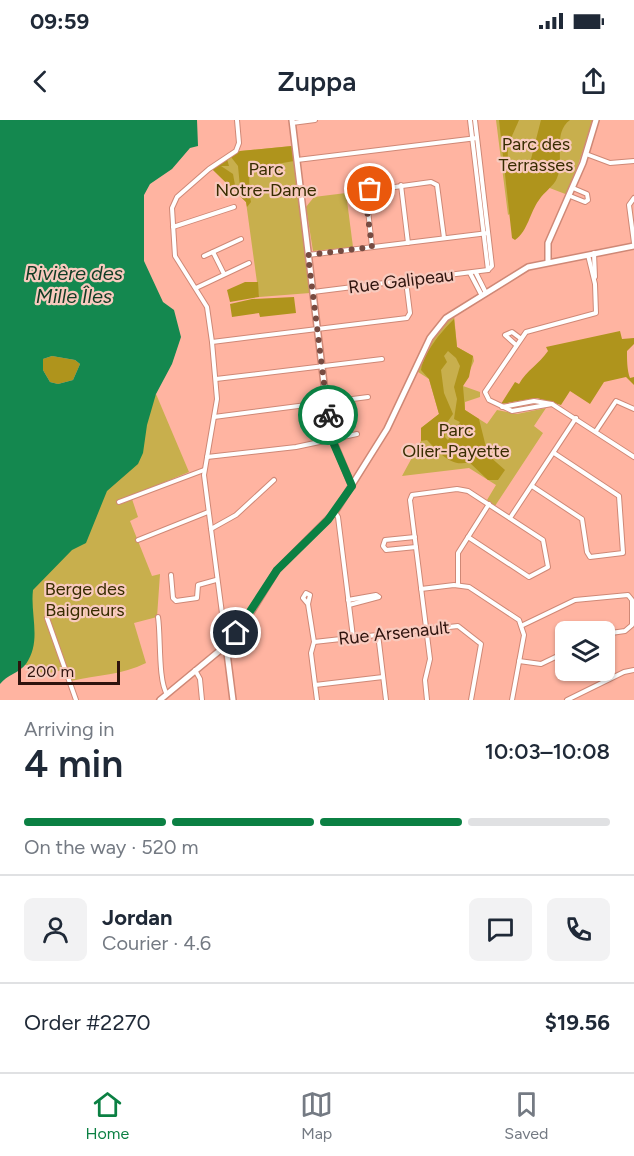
<!DOCTYPE html>
<html lang="en">
<head>
<meta charset="utf-8">
<style>
	body { margin:0; font-family:Figtree,sans-serif; background:#f2f2f3; color:#1f2937; height:100vh; display:flex; flex-direction:column; font-size:22px; white-space:nowrap }
	* { box-sizing:border-box; margin:0 }
	p { font-size:20px; color:#747a83 }
	.icon { flex:none; width:33px; height:33px; fill:none; stroke:currentColor; stroke-width:2; stroke-linecap:round; stroke-linejoin:round }
	.map { position:relative; height:580px; overflow:hidden }
	.panel { display:flex; flex-direction:column; background:#fff; flex:1 }
	.panel>* { flex:none }
	.fabs { position:absolute; left:555px; top:501px; display:grid; gap:12px }
	.fabs a { display:grid; place-items:center; width:60px; height:60px; border-radius:9px; background:#fff; box-shadow:0 2px 4px #0004; font-size:30px }
	.scale { position:absolute; left:18px; bottom:15px; width:102px; box-sizing:border-box; padding-left:6px; border:3px solid #2e130d; border-top:0; font-size:16px; line-height:21px; white-space:nowrap; color:#2e130d; -webkit-text-stroke:4px #f8cabe; paint-order:stroke }
	.pin { position:absolute; display:grid; place-items:center; width:51px; height:51px; color:#fff; margin:-26px; border:3px solid #fff; border-radius:50%; box-shadow:0 2px 6px #0007 }
	.courier { position:absolute; display:grid; place-items:center; width:60px; height:60px; margin:-30px; border:4px solid #0b8043; border-radius:50%; background:#fff; color:#222; box-shadow:0 2px 8px #0007 }
	.head em { font-style:normal; font-weight:600 }
	.head div { display:flex; flex-direction:column-reverse }
	.head { display:flex; align-items:center; justify-content:space-between; height:102px; padding:0 24px }
	h1 { font-size:39px; font-weight:600; line-height:45px }
	.bar { display:grid; grid-template-columns:repeat(4,1fr); gap:9px 6px; align-content:center; height:72px; padding:0 24px }
	.bar i { height:8px; border-radius:4px; background:#e0e1e3 }
	.bar .on { background:#0b8043 }
	.bar p { grid-column:span 4 }
	.line { display:flex; align-items:center; gap:15px; padding:0 24px; border-top:2px solid #e0e1e3 }
	.line div { flex:1 }
	.round { display:grid; place-items:center; flex:none; width:63px; height:63px; border-radius:9px; background:#f2f2f3 }
	.status { display:flex; justify-content:space-between; align-items:center; height:42px; padding:0 30px; background:#fff; direction:ltr }
	.status svg { height:16px; fill:currentColor }
	header { display:flex; justify-content:space-between; align-items:center; height:78px; padding:0 24px; background:#fff; font-size:27px; font-weight:600 }
	.dock { display:flex; justify-content:space-around; align-items:center; height:84px; border-top:2px solid #e0e1e3; background:#fff; font-size:16px; color:#747a83 }
	.dock a { display:grid; justify-items:center; gap:3px }
	.dock .on { color:#0b8043 }
	.map>svg:first-child { display:block }
	.green { fill:#c8af4d }
	.forest { fill:#af941c; fill-rule:evenodd }
	.water { fill:#14884f; fill-rule:evenodd }
	.lines { fill:none; stroke-linecap:round; stroke-linejoin:round }
	.minor-casing { stroke:#cf8876; stroke-width:6 }
	.tertiary-casing { stroke:#cf8876; stroke-width:8 }
	.minor { stroke:#fff; stroke-width:4 }
	.tertiary { stroke:#fff; stroke-width:5 }
	.done { stroke:#774b41; stroke-width:6; stroke-dasharray:0 10.8 }
	.route { stroke:#0b8043; stroke-width:8 }
	.labels { text-anchor:middle; dominant-baseline:central; stroke-width:4.5; stroke-linejoin:round; paint-order:stroke }
	.park-label { font-size:18px; fill:#382d00; stroke:#f8cabe }
	.street-label { font-size:18px; fill:#2e130d; stroke:#f8cabe }
	.water-label { font-size:20px; font-style:italic; fill:#113c24; stroke:#f8cabe }
</style>
</head>
<body>
<div class="status"><b>09:59</b><svg viewBox="0 0 49 12"><path d="M0 12V9h3v3zM5 12V6h3v6zM10 12V3h3v9zM15 12V0h3v12zM26 1h20v11H26zM47 4h2v5h-2z"/></svg></div>
<header><svg class="icon" aria-label="back" viewBox="0 0 24 24"><path d="M15 5l-7 7 7 7"/></svg>Zuppa<svg class="icon" aria-label="share" viewBox="0 0 24 24"><path d="M12 15V3M7 8l5-5 5 5M5 13v7h14v-7"/></svg></header>
<div class="map">
<svg width="634" height="580" viewBox="0 0 634 580">
	<rect width="100%" height="100%" fill="#ffb4a1"/>
	<g class="green">
		<path d="M496 0H593L568 75 547 67 508 95Z"/>
		<path d="M292 26 310 173 259 177 246 82 212 49 240 31Z"/>
		<path d="M346 73 353 127 313 131 306 87 314 77Z"/>
		<path d="M454 194 457 227 473 236 474 241 463 266 480 272V277L465 282V290L487 304 497 290 517 294 546 288 534 306 543 313 495 386 487 380 496 365 469 348 402 356 421 321V308L439 294 429 259 415 250 436 213Z"/>
		<path d="M156 274 189 352 131 376 138 397 130 401 152 456 160 454 157 497 134 503 146 543C122 555 97 555 71 561L67 549 45 554 24 544 30 469Z"/>
	</g>
	<g class="forest">
		<path d="M499 0H519C513 15 500 35 514 49H521L531 39 541 0H570C552 13 565 40 557 58 554 66 544 72 539 80 530 92 528 111 515 120L512 118Z"/>
		<path d="M292 26 294 41 249 49C250 61 248 70 251 82L247 87 246 82 212 49 227 39 229 46H221L233 54 235 65 240 67 238 46 231 37 240 31Z"/>
		<path d="M245 162H258L259 177 230 182 227 170Z"/>
		<path d="M294 177 296 193 260 197 259 193 232 197 230 184 252 179Z"/>
		<path d="M454 199 457 227 473 236 469 257 463 266 465 290 479 299 488 335 505 350 498 360H488L469 342C451 348 439 332 427 320L421 321V308L439 294 429 259 421 250C424 232 441 212 454 199ZM448 231 456 238 460 246 454 267 457 279 454 299 460 302 448 320 445 317 446 304 453 294 444 273 441 250 447 242 444 236Z"/>
		<path d="M620 211 622 219 634 218V224L627 231C627 240 627 250 630 258L634 257V265L626 257 604 262 590 284 570 271 561 285 537 278 501 284 515 262 519 264C527 250 539 244 548 231L546 227Z"/>
		<path d="M52 236 75 240 80 244 73 260 58 264 50 262 43 250V239Z"/>
	</g>
	<path class="water" d="M0 0H197L198 26 190 28 172 49 150 64 144 75V141L163 182 174 190 181 217 172 244 156 274 147 305 143 333 138 344 107 371 86 423 72 430 33 470C30 495 42 521 26 544 19 553 7 555 0 564ZM52 236 75 240 80 244 73 260 58 264 50 262 43 250V239Z"/>
	<g class="lines">
		<g class="minor-casing">
			<g id="minor">
				<path d="M470 0 488 150"/>
				<path d="M475 0 492 146 488 150"/>
				<path d="M292 3 315 0"/>
				<path d="M586 34 610 43 634 41"/>
				<path d="M297 40 477 18"/>
				<path d="M401 65 408 123"/>
				<path d="M570 76 585 82 588 80 587 74 573 68"/>
				<path d="M634 78 629 85 634 123"/>
				<path d="M173 107 234 87"/>
				<path d="M372 127 366 71 431 62 437 65 444 118"/>
				<path d="M213 132 224 154"/>
				<path d="M594 133 595 157"/>
				<path d="M308 135 488 113"/>
				<path d="M204 136 241 119"/>
				<path d="M470 153 481 174"/>
				<path d="M476 153 485 171"/>
				<path d="M196 168 249 143"/>
				<path d="M313 172 488 150"/>
				<path d="M212 222 407 198 410 193 406 161"/>
				<path d="M515 224 505 215 512 212 520 218"/>
				<path d="M216 259 382 239"/>
				<path d="M552 284 512 291 489 280 485 272 526 212 596 193 595 164 588 135"/>
				<path d="M502 287 534 281 552 284 634 337"/>
				<path d="M214 297 368 277"/>
				<path d="M596 311 616 281 634 289"/>
				<path d="M207 337 296 327 357 314"/>
				<path d="M532 366 582 399 587 432 590 437 623 433 619 376 554 333"/>
				<path d="M119 382 204 350"/>
				<path d="M335 392 338 397 353 517"/>
				<path d="M510 398 576 298"/>
				<path d="M211 409 236 395 274 360"/>
				<path d="M415 417 385 420 383 426 386 430 416 427"/>
				<path d="M138 420 208 392"/>
				<path d="M171 455 173 478 176 481 197 478 198 465 216 460"/>
				<path d="M458 465V433L489 384"/>
				<path d="M421 469 454 465 469 467 519 500 524 515 512 580"/>
				<path d="M348 480 376 475 379 477 349 485"/>
				<path d="M308 484 303 478 306 473 310 475 308 484 314 522 311 533 317 580"/>
				<path d="M158 497C161 516 158 561 167 574"/>
				<path d="M47 498 76 580"/>
				<path d="M523 505 575 480 628 475 632 480V505L625 511 604 514"/>
				<path d="M378 514 386 580"/>
				<path d="M314 522 458 506 481 524 471 580"/>
				<path d="M226 524 204 355 217 279 212 222 207 187 175 136 172 88 177 77 209 49 236 31 239 23 237 0"/>
				<path d="M519 541 541 544 566 532"/>
				<path d="M195 550 200 559 202 580"/>
				<path d="M315 565 383 557"/>
				<path d="M427 580 425 560 430 539 410 380 412 375 457 369 468 371 543 420 548 447 529 457 468 417"/>
				<path d="M567 580 624 552 634 550"/>
			</g>
		</g>
		<g class="tertiary-casing">
			<g id="tertiary">
				<path d="M292 0 330 313 352 366"/>
				<path d="M548 141V123L583 43 596 0"/>
				<path d="M226 525 233 580"/>
				<path d="M160 580 224 527 247 499 277 450 335 392 387 309 430 218 446 198 528 147 634 126"/>
			</g>
		</g>
		<use href="#minor" class="minor"/>
		<use href="#tertiary" class="tertiary"/>
	</g>
	<g class="lines">
		<path class="done" d="M328 295 308 135 372 127 365 75 370 69"/>
		<path class="route" d="M236 513 277 450 328 400 352 366 333 322 328 295"/>
	</g>
	<g class="labels">
		<g class="park-label">
			<text x="536" y="24">Parc des<tspan x="536" dy="21">Terrasses</tspan></text>
			<text x="266" y="49">Parc<tspan x="266" dy="21">Notre-Dame</tspan></text>
			<text x="456" y="310">Parc<tspan x="456" dy="21">Olier-Payette</tspan></text>
			<text x="85" y="469">Berge des<tspan x="85" dy="21">Baigneurs</tspan></text>
		</g>
		<g class="street-label">
			<text transform="translate(401 161) rotate(-7)">Rue Galipeau</text>
			<text transform="translate(394 513) rotate(-6)">Rue Arsenault</text>
		</g>
		<g class="water-label">
			<text x="74" y="153">Rivière des<tspan x="74" dy="23">Mille Îles</tspan></text>
		</g>
	</g>
</svg>
<div class="fabs">
<a><svg class="icon" aria-label="layers" viewBox="0 0 24 24"><path d="M12 4l9 5-9 5-9-5zM3 14l9 5 9-5"/></svg></a>
</div>
<div class="scale">200 m</div>
<div class="pin" style="left:370px;top:69px;background:#ea580c"><svg class="icon" aria-label="bag" viewBox="0 0 24 24"><path d="M5 8h14l-1 12H6zM9 8a3 3 0 0 1 6 0"/></svg></div>
<div class="pin" style="left:236px;top:513px;background:#1f2937"><svg class="icon" aria-label="home" viewBox="0 0 24 24"><path d="M3 11l9-7 9 7M6 9v11h12V9"/></svg></div>
<div class="courier" style="left:328px;top:295px"><svg class="icon" aria-label="bike" viewBox="0 0 24 24"><circle cx="6" cy="16" r="4"/><circle cx="18" cy="16" r="4"/><path d="M6 16l4-8h5l3 8M10 8l3 8H6M13 5h3"/></svg></div>
</div>
<section class="panel">
<div class="head"><div><h1>4 min</h1><p>Arriving in</p></div><em>10:03–10:08</em></div>
<div class="bar"><i class="on"></i><i class="on"></i><i class="on"></i><i></i><p>On the way · 520 m</p></div>
<div class="line" style="height:108px"><a class="round"><svg class="icon" aria-label="person" viewBox="0 0 24 24"><circle cx="12" cy="8" r="4"/><path d="M4 21q1-7 8-7t8 7"/></svg></a><div><b>Jordan</b><p>Courier · 4.6</p></div><a class="round"><svg class="icon" aria-label="chat" viewBox="0 0 24 24"><path d="M4 5h16v11H9l-5 4z"/></svg></a><a class="round"><svg class="icon" aria-label="phone" viewBox="0 0 24 24"><path d="M5 4h4l2 5-3 2q2 4 5 5l2-3 5 2v4C11 20 4 13 5 4z"/></svg></a></div>
<div class="line" style="height:78px"><div>Order #2270</div><b>$19.56</b></div>
</section>
<nav class="dock">
<a class="on"><svg class="icon" aria-label="home" viewBox="0 0 24 24"><path d="M3 11l9-7 9 7M6 9v11h12V9"/></svg>Home</a>
<a><svg class="icon" aria-label="map" viewBox="0 0 24 24"><path d="M3 6l6-2 6 2 6-2v14l-6 2-6-2-6 2zM9 4v14M15 6v14"/></svg>Map</a>
<a><svg class="icon" aria-label="saved" viewBox="0 0 24 24"><path d="M7 4h10v16l-5-4-5 4z"/></svg>Saved</a>
</nav>
</body>
</html>
